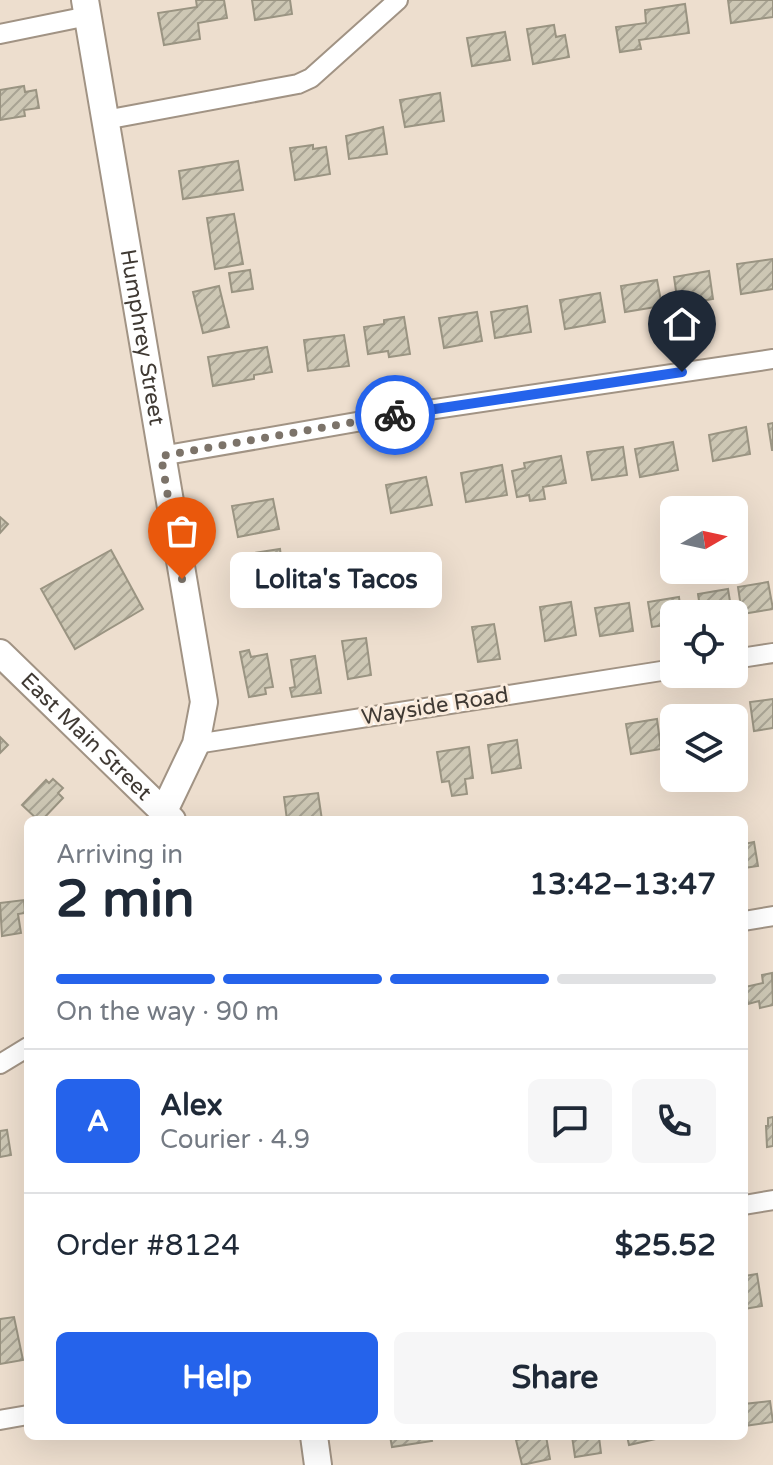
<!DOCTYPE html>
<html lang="en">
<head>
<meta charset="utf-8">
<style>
	body { margin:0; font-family:"Varela Round",sans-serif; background:#f6f6f7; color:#1f2937; height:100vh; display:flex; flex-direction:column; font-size:30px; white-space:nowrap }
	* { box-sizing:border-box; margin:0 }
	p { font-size:26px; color:#747a83 }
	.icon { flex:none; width:44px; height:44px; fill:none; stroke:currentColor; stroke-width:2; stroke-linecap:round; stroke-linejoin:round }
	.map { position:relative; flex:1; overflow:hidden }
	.panel { position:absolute; left:24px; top:816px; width:724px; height:624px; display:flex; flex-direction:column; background:#fff; border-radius:12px; box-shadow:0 8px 32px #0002 }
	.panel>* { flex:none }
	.needle { width:52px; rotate:81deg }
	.buttons { position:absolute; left:660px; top:496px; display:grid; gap:16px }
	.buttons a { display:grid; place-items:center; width:88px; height:88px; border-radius:12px; background:#fff; box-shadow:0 8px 32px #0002; font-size:40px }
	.pin { position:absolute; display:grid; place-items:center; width:68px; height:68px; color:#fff; margin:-82px -34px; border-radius:50% 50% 50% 0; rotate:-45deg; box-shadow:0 0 8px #0007 }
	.pin .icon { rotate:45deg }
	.courier { position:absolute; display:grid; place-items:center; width:80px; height:80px; margin:-40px; border:6px solid #2563eb; border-radius:50%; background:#fff; color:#222; box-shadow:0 2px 10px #0007 }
	.bubble { position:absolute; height:56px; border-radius:12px; background:#fff; box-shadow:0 8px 32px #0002; font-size:26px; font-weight:800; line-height:56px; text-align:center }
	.summary em { font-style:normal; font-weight:800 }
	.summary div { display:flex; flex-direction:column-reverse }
	.summary { display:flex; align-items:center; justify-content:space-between; height:136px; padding:0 32px }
	h1 { font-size:52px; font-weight:800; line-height:60px }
	.bar { display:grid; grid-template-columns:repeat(4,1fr); gap:12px 8px; align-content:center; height:96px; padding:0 32px }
	.bar i { height:10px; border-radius:6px; background:#e0e1e3 }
	.bar .current { background:#2563eb }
	.bar p { grid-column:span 4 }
	.line { display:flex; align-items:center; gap:20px; padding:0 32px; border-top:2px solid #e0e1e3 }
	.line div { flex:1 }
	.round { display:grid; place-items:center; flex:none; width:84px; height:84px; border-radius:12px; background:#f6f6f7 }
	.button { display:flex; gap:16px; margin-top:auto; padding:16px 32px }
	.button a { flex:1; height:92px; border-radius:12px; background:#2563eb; color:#fff; font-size:32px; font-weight:800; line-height:92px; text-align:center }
	.button a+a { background:#f6f6f7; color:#1f2937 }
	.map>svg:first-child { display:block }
	.building { fill:url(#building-hatch); stroke:#9a9482; stroke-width:2 }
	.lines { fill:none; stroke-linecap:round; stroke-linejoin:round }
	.street-casing { stroke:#a19384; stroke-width:22 }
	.secondary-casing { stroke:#a19384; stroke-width:30 }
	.street { stroke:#fff; stroke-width:18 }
	.secondary { stroke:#fff; stroke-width:26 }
	.done { stroke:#7c7369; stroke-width:8; stroke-dasharray:0 14.4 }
	.route { stroke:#2563eb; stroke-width:10 }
	.labels { text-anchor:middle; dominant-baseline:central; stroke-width:6; stroke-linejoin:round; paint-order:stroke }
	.street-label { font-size:22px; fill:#3f3933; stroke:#faebdc }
</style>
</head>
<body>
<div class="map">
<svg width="773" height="1465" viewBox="0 0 773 1465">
	<defs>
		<pattern id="building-hatch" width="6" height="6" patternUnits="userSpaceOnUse" patternTransform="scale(2)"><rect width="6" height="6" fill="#cdc7b4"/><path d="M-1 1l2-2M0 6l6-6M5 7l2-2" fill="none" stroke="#a8a393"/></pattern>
	</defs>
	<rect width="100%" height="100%" fill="#eddece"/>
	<g class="building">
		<path d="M196 0H224L227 18 198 23 200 39 164 45 158 13 197 7Z"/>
		<path d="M252 0H290L292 14 255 20Z"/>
		<path d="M728 0H773V17L731 23Z"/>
		<path d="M685 4 689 33 639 40 641 49 620 52 616 27 646 23 645 10Z"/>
		<path d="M554 25 556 37 565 35 569 57 533 64 527 29Z"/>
		<path d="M505 32 510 60 472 66 467 38Z"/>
		<path d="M24 86 25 92 36 90 39 108 24 110 25 116 0 120V90Z"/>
		<path d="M440 93 444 121 405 127 400 100Z"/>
		<path d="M383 127 387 154 349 159 346 136Z"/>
		<path d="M313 145V149L326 147 330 174 295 180 290 148Z"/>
		<path d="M238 161 243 190 183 199 179 171Z"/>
		<path d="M234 214 243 264 215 269 207 218Z"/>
		<path d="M773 259V289L741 294 737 264Z"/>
		<path d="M250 270 253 289 232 292 229 273Z"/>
		<path d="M709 271 713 299 678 305 674 277Z"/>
		<path d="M657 280 662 306 625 312 621 286Z"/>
		<path d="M219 286 229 327 203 333 193 292Z"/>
		<path d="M600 293 605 322 565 329 560 300Z"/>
		<path d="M527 306 531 332 495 338 491 312Z"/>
		<path d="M477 312 482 341 444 348 439 318Z"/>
		<path d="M404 317 410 354 389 357 388 351 368 354 364 327 384 324V320Z"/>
		<path d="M344 335 349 366 308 371 304 340Z"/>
		<path d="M267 347 272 372 254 375V379L213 386 208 357Z"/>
		<path d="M773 423V450H772L768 424Z"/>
		<path d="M746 427 750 454 713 461 709 435Z"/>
		<path d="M673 442 678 470 640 477 635 449Z"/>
		<path d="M623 447 627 475 592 480 587 452Z"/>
		<path d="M561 456 566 483 543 487 545 499 530 501 529 495 517 497 512 471 525 468 524 463Z"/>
		<path d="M502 465 507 495 466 502 461 473Z"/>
		<path d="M426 477 432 505 391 513 386 485Z"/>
		<path d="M273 499 279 529 238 537 232 506Z"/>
		<path d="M0 517 8 524 0 533Z"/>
		<path d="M280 549 286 596 261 599 259 585 252 586 248 554Z"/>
		<path d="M111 550 143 609 75 649 41 589Z"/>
		<path d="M768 582 773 609 742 614 738 587Z"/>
		<path d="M728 589 732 614H701L698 594Z"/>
		<path d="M679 597 681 614H674V624L652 627 648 602Z"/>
		<path d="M571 602 576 635 545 641 540 607Z"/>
		<path d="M629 603 633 631 600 636 595 608Z"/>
		<path d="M494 624 500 659 478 662 472 627Z"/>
		<path d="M366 638 371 675 348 679 342 641Z"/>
		<path d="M249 650 251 657 267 654 273 687 265 688 266 694 249 697 240 652Z"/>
		<path d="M315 656 321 693 292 697 290 688 295 687 291 660Z"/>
		<path d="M773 699V728L754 731 750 702Z"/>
		<path d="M704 713 705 718H677V717Z"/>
		<path d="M657 719 661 749 631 754 626 724Z"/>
		<path d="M0 737 8 745 0 753Z"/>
		<path d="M517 740 521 768 492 773 488 745Z"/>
		<path d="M469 747 473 778 465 779 467 794 452 796 449 781 442 782 437 752Z"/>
		<path d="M53 779 63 788 58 793 63 798 42 820H38L22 805 46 780 49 783Z"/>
		<path d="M318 793 322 820H287L284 797Z"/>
		<path d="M754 842 758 866 744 868V844Z"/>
		<path d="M24 900 25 913 18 914 21 933 2 936 0 903Z"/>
		<path d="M772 973 773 1005 760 1008 759 1001 748 1004 745 987 763 983 762 975Z"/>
		<path d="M773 1117V1146L767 1147 766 1126H768V1118Z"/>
		<path d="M7 1130 11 1155 0 1157V1131Z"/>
		<path d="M757 1274 762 1306 744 1309V1276Z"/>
		<path d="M14 1317 23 1360 0 1364V1319Z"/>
		<path d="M770 1401 773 1422 744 1426V1404Z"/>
		<path d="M390 1436H431L432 1441 392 1447Z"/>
		<path d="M537 1436H546L550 1459 522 1465 516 1440Z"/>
		<path d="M572 1436H603L599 1437 601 1453 575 1457Z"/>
		<path d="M627 1436H656V1439L629 1445Z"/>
	</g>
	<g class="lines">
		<g class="street-casing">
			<g id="street">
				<path d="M0 34 88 16"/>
				<path d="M105 120 298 84 311 78 398 0"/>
				<path d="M161 456 408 413 773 359"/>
				<path d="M734 659 773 653"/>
				<path d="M196 744 674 669"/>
				<path d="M744 921 773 916"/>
				<path d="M0 1064 28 1047"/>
				<path d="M744 1205 773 1200"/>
				<path d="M0 1420 28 1415"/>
			</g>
		</g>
		<g class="secondary-casing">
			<g id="secondary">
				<path id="s1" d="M85 0 204 702 196 744 164 811"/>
				<path id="s2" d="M0 653 172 820"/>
				<path d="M314 1436 318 1465"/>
			</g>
		</g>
		<use href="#street" class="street"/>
		<use href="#secondary" class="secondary"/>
	</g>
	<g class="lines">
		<path class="done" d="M182 579 161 456 395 415"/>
		<path class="route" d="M395 415 682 372"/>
	</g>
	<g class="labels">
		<g class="street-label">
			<text stroke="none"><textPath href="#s1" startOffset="342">Humphrey Street</textPath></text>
			<text transform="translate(435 706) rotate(-9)">Wayside Road</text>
			<text stroke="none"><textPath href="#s2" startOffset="120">East Main Street</textPath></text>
		</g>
	</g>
</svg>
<div class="buttons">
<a><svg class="needle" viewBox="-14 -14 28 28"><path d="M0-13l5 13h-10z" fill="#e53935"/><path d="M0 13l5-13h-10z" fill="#747a83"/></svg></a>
<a><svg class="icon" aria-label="locate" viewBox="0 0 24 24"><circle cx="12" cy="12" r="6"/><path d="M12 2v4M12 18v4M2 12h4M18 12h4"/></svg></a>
<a><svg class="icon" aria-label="layers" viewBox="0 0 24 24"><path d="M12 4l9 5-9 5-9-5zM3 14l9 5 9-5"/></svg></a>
</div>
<div class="pin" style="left:182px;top:579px;background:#ea580c"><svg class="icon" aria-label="bag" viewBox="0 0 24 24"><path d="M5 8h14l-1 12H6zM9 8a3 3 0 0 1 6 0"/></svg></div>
<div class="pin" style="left:682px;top:372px;background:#1f2937"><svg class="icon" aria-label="home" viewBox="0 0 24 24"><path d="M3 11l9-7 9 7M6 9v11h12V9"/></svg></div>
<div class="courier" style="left:395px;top:415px"><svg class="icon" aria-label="bike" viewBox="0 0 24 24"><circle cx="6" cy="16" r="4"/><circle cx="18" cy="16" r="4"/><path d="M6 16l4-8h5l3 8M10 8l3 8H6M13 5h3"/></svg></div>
<div class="bubble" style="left:230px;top:552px;width:212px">Lolita's Tacos</div>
<section class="panel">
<div class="summary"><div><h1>2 min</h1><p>Arriving in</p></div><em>13:42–13:47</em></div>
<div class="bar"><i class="current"></i><i class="current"></i><i class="current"></i><i></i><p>On the way · 90 m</p></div>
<div class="line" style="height:144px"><b class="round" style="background:#2563eb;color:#fff">A</b><div><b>Alex</b><p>Courier · 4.9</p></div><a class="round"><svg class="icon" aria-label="chat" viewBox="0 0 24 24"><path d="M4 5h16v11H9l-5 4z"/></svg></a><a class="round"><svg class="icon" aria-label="phone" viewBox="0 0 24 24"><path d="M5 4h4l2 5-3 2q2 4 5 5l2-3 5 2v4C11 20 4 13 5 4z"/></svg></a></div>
<div class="line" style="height:104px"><div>Order #8124</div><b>$25.52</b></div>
<div class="button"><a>Help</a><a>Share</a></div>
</section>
</div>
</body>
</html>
